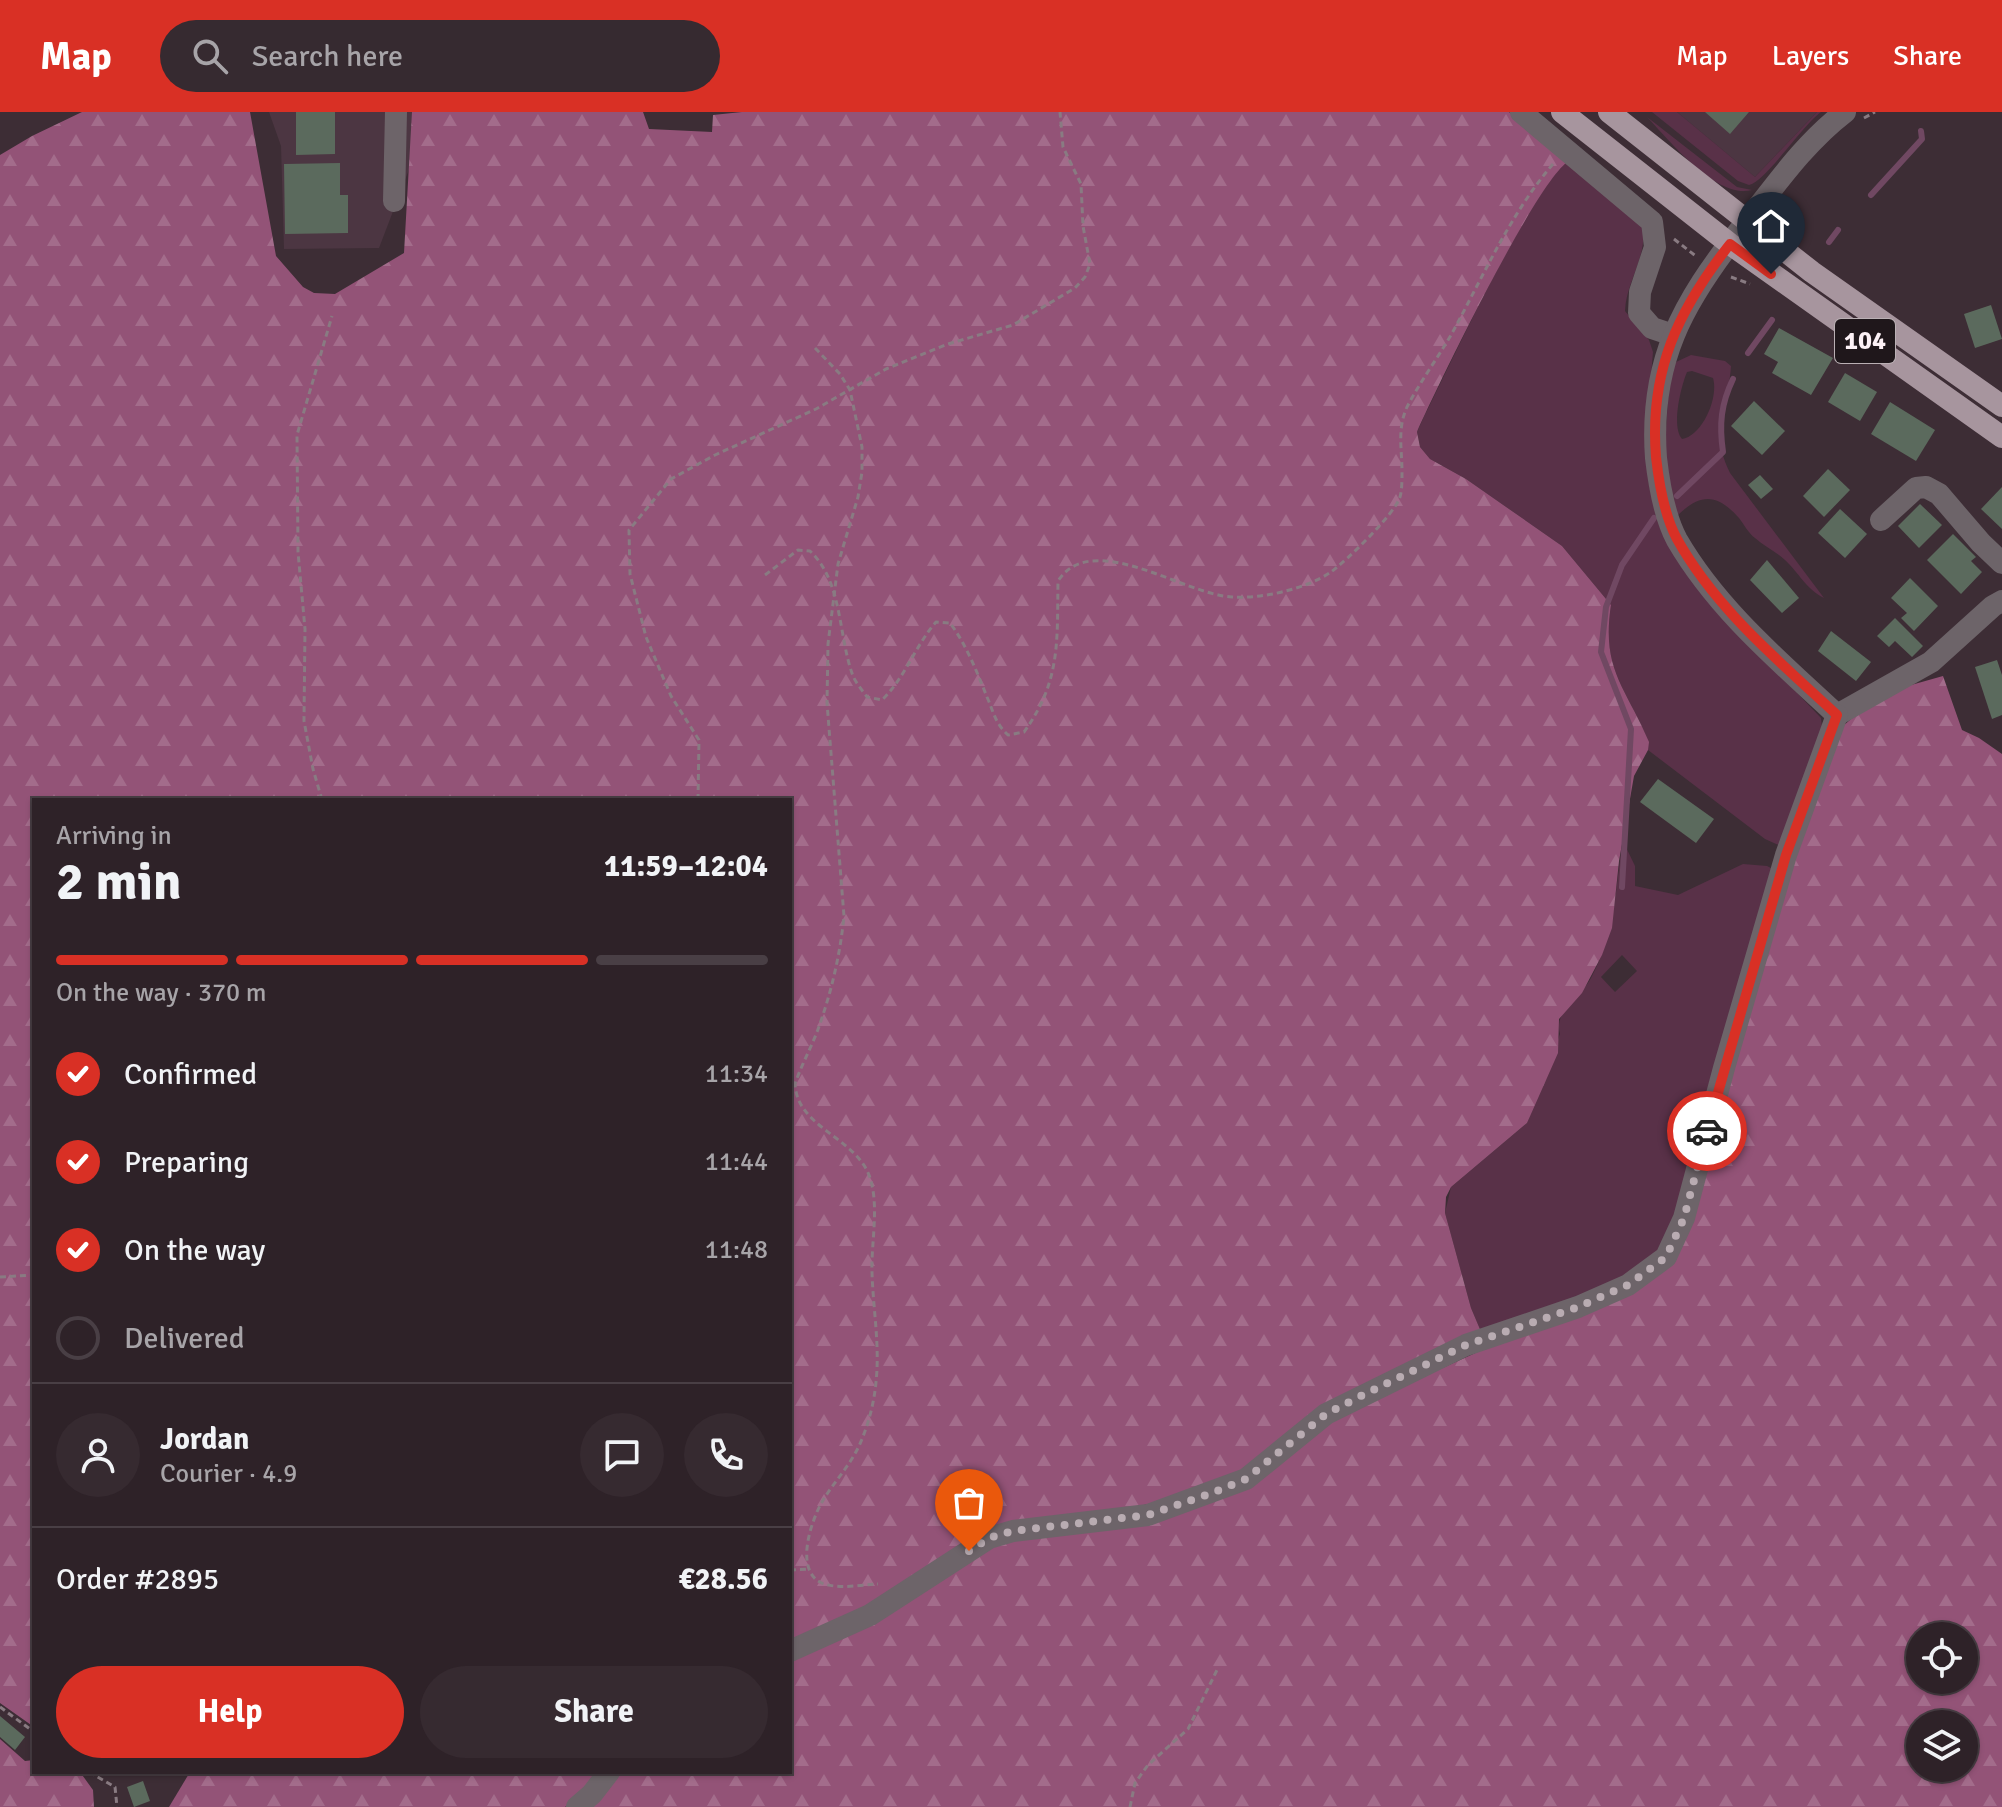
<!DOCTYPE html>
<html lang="en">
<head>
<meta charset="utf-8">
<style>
	body { margin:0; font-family:Signika,sans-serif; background:#362a30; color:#f1f3f6; height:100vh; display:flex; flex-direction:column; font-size:30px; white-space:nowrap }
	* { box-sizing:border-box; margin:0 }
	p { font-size:26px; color:#a7a4a8 }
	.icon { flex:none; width:44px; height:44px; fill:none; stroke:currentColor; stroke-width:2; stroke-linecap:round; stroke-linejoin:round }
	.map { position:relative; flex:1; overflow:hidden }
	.sheet { position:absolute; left:32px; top:686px; width:760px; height:976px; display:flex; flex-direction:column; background:#2e2228; border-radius:0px; box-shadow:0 2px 6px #0004,0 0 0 2px #493f45 }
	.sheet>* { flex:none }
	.fabs { position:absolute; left:1906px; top:1510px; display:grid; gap:16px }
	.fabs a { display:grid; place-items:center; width:72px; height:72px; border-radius:50%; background:#2e2228; box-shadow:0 2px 6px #0004,0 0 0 2px #493f45; font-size:40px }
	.pin { position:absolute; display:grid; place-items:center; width:68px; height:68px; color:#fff; margin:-82px -34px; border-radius:50% 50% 50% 0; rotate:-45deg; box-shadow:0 0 8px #0007 }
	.pin .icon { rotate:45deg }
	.courier { position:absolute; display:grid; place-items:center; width:80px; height:80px; margin:-40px; border:6px solid #d93025; border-radius:50%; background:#fff; color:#222; box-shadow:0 2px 10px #0007 }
	.overview em { font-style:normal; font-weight:800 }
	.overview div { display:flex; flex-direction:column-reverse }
	.overview { display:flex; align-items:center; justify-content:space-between; height:136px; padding:0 24px }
	h1 { font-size:52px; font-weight:800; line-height:60px }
	.bar { display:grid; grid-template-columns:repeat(4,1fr); gap:12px 8px; align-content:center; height:96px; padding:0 24px }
	.bar i { height:10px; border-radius:6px; background:#493f45 }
	.bar .selected { background:#d93025 }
	.bar p { grid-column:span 4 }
	.line { display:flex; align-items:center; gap:20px; padding:0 24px; border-top:2px solid #493f45 }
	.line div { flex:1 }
	.round { display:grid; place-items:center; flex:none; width:84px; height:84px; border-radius:42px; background:#362a30 }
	ol { padding:0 24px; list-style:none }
	li { display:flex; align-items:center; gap:24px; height:88px }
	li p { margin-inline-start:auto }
	li .icon { padding:8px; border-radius:50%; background:#d93025; color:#fff; stroke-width:4 }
	li:last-child { color:#a7a4a8 }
	li i { width:44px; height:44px; border:4px solid #493f45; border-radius:50% }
	.primary-button { display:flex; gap:16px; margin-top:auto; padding:16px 24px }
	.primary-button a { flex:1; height:92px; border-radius:48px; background:#d93025; color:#fff; font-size:32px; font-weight:800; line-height:92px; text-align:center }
	.primary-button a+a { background:#362a30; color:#f1f3f6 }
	header { display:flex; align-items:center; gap:48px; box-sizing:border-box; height:112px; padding:0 40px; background:#d93025; color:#fff }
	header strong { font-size:38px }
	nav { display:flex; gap:44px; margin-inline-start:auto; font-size:28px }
	.search { width:560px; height:72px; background:#362a30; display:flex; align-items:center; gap:20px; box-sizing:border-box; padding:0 28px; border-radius:44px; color:#a7a4a8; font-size:30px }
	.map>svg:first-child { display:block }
	.built { fill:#4c3642 }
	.green { fill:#593148; fill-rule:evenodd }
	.forest { fill:url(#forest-firs); fill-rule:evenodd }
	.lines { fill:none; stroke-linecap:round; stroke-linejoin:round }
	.stream { stroke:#704862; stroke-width:6 }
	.building { fill:#5b6a5d }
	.path { stroke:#897b82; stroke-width:3; stroke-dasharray:6 4; stroke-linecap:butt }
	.minor { stroke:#6d6469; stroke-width:22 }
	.primary { stroke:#a7959e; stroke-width:22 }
	.done { stroke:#b9acb2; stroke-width:8; stroke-dasharray:0 14.4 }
	.route { stroke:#d93025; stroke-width:10 }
	.labels { text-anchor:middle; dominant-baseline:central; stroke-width:6; stroke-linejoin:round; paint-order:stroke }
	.shield { fill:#1f171b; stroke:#bab0b4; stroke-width:2 }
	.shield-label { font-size:26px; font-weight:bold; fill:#fcf1f6 }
</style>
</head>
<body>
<header>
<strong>Map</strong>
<div class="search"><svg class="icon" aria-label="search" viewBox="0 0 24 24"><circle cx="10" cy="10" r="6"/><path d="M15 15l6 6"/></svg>Search here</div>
<nav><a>Map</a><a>Layers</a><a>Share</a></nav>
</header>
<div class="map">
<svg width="2002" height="1695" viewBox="0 0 2002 1695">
	<defs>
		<pattern id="forest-firs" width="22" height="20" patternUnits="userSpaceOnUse" patternTransform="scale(2)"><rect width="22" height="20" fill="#935377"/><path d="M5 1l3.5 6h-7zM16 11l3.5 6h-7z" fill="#a36c8b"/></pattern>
	</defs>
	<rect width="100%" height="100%" fill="#3d2d35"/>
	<g class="built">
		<path d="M269 0H431L379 136 284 137 281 34Z"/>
		<path d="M1677 0H1817L1755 65Z"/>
	</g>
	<g class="green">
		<path d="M1652 0H1677L1755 65 1817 0H1821C1801 15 1766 69 1749 73L1738 69Z"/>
		<path d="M1647 5 1737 75 1752 78C1717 88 1669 28 1647 5Z"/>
		<path d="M1569 49 1643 115C1647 146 1626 170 1625 199L1649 228 1653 240 1646 322 1649 373 1660 416 1709 488 1821 606 1822 615 1783 735 1765 727 1648 638V629C1626 574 1601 558 1611 493L1562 434 1466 367 1430 347 1420 335 1417 320 1422 309C1445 264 1535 67 1569 49Z"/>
		<path d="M1691 243 1725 249 1731 254C1728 299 1708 316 1730 361L1824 486C1806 477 1799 461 1785 448 1775 439 1764 434 1755 426 1748 421 1744 412 1739 406 1717 381 1700 381 1677 404L1664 345 1670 259 1676 250ZM1692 259 1713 266C1719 286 1702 324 1682 327 1671 315 1681 274 1687 260Z"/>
		<path d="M1623 729 1635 754V774L1678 783 1743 752 1767 754 1779 760 1665 1137 1625 1167 1482 1222 1471 1196 1445 1101 1451 1075 1527 1011 1560 922C1553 899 1581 885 1591 866 1617 818 1614 780 1623 729ZM1622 843 1637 859 1615 880 1601 865Z"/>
	</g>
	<g class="forest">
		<path d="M82 0H250L276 144 303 175 314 181 335 182 404 141 412 0H643L649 17 712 20 713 3 742 0H1509L1569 49C1538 66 1436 277 1417 320L1420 335 1430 347 1466 367 1562 434 1611 493C1601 558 1626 575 1649 630L1648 638 1634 664 1619 749 1612 816 1602 843 1582 881 1559 907 1558 941 1527 1011 1451 1075 1446 1085 1445 1101 1471 1196 1482 1222 1250 1358 1176 1388 1013 1413 897 1482 790 1533V688H34V1615L0 1591V43L32 24Z"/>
		<path d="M1943 564 1962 618 1979 626 2002 642V1695H590L620 1660H790V1546L1006 1426 1215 1387 1339 1303 1669 1153 1804 710 1843 614 1858 601 1897 577ZM1920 1524H1964V1568H1920ZM1920 1612H1964V1656H1920Z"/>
		<path d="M0 1627 25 1649 34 1648V1660H80L93 1678 94 1695H0Z"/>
		<path d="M190 1660H601L585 1681 565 1695H169Z"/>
	</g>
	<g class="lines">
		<g class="stream">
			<path d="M1871 83 1922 27 1921 19"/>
			<path d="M1829 130 1838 118"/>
			<path d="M1748 241 1772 208"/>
			<path d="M1677 384 1723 340C1719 312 1721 292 1733 267"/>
			<path d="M1622 775 1631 617 1601 540 1606 495 1622 453 1654 406"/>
		</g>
	</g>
	<g class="building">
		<path d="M296 0H335V42L296 43Z"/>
		<path d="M1705 0H1749L1730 22Z"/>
		<path d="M340 51V83H348V121L285 122 284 52Z"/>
		<path d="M1991 193 2002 227 1975 236 1964 202Z"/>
		<path d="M1779 216 1833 246 1811 283 1772 261 1778 250 1764 242Z"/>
		<path d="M1845 261 1877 280 1860 309 1828 290Z"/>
		<path d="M1754 289 1785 319 1762 343 1731 314Z"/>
		<path d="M1890 290 1935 318 1916 349 1871 322Z"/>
		<path d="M1828 357 1850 378 1824 405 1803 384Z"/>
		<path d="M1760 363 1773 377 1761 387 1748 373Z"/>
		<path d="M2002 375V417L1981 397Z"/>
		<path d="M1920 392 1942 413 1919 436 1898 414Z"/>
		<path d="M1840 397 1867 422 1845 446 1818 421Z"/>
		<path d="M1953 422 1976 445 1971 449 1982 460 1961 482 1927 448Z"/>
		<path d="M1767 448 1799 486 1782 501 1750 468Z"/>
		<path d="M1910 466 1938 494 1914 519 1901 506 1907 501 1891 486Z"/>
		<path d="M1895 506 1923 534 1912 545 1895 529 1889 535 1877 524Z"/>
		<path d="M1831 519 1871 550 1856 569 1818 539Z"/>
		<path d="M1997 548 2002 563V603L1992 607 1975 555Z"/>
		<path d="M1658 667 1714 707 1696 731 1640 690Z"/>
		<path d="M0 1604 25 1625 15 1638 0 1625Z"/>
		<path d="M143 1669 150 1689 134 1695 127 1675Z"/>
	</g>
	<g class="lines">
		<g class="path">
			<path d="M1864 6 1875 0"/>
			<path d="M1786 92 1787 104 1794 118"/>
			<path d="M1674 127 1697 145"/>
			<path d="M1731 165 1750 172"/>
			<path d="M815 236 840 262 850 278 862 335V360L858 385 838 452 828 532 827 591 844 804C840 844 831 882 817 920 810 938 801 954 795 972 797 1015 854 1025 869 1063 880 1092 871 1130 872 1160 873 1197 880 1233 876 1270 874 1292 868 1314 859 1334 849 1355 833 1371 822 1390 811 1409 793 1461 824 1472 841 1477 861 1473 878 1472"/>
			<path d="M765 463 798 438 810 439C843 470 838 524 853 564 856 571 862 578 867 585L882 588C905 566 915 534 936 510L950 511C966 532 977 560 987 585 994 601 995 611 1008 623L1024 620C1061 569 1057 529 1058 469 1092 416 1185 483 1232 485 1262 487 1306 477 1331 460 1346 449 1395 402 1400 385 1402 378 1402 368 1402 360 1402 337 1397 317 1407 295 1420 270 1437 247 1451 223 1483 165 1510 102 1553 52"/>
			<path d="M322 688 313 657 304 609 305 517 298 440 297 323 332 204"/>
			<path d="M698 688 699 628 671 584 646 525 630 462 629 418 671 367 715 343 816 297 886 257 948 232 1013 213 1075 176 1085 165 1090 152 1083 114 1081 72 1063 35 1060 0"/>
			<path d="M0 1165 34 1163"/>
			<path d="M790 1458 810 1457"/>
			<path d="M0 1595 34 1620"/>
			<path d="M89 1660 115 1675 117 1695"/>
			<path d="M1130 1695 1135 1671 1148 1653 1188 1617 1218 1556"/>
		</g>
		<g class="minor">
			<path d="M1521 0 1652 110 1655 135 1640 180 1639 201 1652 216 1673 223"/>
			<path d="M1845 0C1802 33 1773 77 1740 118 1683 190 1649 250 1656 346 1659 372 1664 404 1677 428 1717 497 1779 549 1837 603L1931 550 1993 494 2002 489"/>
			<path d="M394 89 396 0"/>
			<path d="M1881 408 1916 376 1926 375 1939 382 1981 431 2002 451"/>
			<path d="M790 1539 870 1503 989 1426 1013 1419 1148 1403 1246 1367 1326 1302 1466 1233 1578 1195 1628 1173 1666 1145 1684 1106 1724 956 1786 743 1837 603"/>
			<path d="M577 1695 592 1682 609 1660"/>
		</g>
		<g class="primary">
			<path d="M1562 0 1730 132 2002 325"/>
			<path d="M1609 0 1812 160 2002 294"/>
		</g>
	</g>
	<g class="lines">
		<path class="done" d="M969 1439 989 1426 1013 1419 1148 1403 1212 1381 1246 1367 1326 1302 1361 1284 1466 1233 1578 1195 1628 1173 1666 1145 1684 1106 1707 1019"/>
		<path class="route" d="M1707 1019 1786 743 1837 603C1779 549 1716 497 1677 427 1664 403 1659 372 1656 345 1649 259 1678 198 1730 132L1771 162"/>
	</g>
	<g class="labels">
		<rect class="shield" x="1835" y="207" width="60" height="44" rx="6"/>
		<g class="shield-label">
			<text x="1865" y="229">104</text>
		</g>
	</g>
</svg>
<div class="fabs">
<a><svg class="icon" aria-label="locate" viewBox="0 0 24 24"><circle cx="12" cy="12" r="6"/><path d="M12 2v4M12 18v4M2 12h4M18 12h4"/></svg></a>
<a><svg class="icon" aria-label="layers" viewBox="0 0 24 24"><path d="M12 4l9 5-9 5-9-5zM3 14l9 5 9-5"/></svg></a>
</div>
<div class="pin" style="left:969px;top:1439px;background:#ea580c"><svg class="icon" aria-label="bag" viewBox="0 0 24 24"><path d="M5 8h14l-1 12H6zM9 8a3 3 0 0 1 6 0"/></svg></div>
<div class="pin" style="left:1771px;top:162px;background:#1f2937"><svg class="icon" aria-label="home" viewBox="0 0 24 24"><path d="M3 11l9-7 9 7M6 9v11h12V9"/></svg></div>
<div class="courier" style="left:1707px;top:1019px"><svg class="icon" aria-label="car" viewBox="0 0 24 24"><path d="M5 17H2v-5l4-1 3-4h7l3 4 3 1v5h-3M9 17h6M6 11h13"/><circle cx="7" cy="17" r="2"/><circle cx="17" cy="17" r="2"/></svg></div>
<section class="sheet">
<div class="overview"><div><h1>2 min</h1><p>Arriving in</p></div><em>11:59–12:04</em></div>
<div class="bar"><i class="selected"></i><i class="selected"></i><i class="selected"></i><i></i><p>On the way · 370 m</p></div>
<ol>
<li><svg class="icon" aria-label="check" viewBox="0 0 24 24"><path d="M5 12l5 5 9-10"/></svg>Confirmed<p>11:34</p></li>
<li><svg class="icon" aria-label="check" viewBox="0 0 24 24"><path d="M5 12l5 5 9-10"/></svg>Preparing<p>11:44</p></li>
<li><svg class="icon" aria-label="check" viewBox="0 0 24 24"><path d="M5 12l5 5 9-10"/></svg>On the way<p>11:48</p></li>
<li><i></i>Delivered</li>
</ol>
<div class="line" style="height:144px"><a class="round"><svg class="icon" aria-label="person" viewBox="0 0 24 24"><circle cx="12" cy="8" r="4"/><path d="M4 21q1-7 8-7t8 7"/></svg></a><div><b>Jordan</b><p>Courier · 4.9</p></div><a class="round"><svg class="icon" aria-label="chat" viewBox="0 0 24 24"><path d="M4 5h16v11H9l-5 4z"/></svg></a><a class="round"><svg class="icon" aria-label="phone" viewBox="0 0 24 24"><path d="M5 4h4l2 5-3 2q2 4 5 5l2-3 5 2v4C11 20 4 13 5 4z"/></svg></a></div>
<div class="line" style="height:104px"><div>Order #2895</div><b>€28.56</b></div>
<div class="primary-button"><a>Help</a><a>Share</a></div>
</section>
</div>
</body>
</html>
